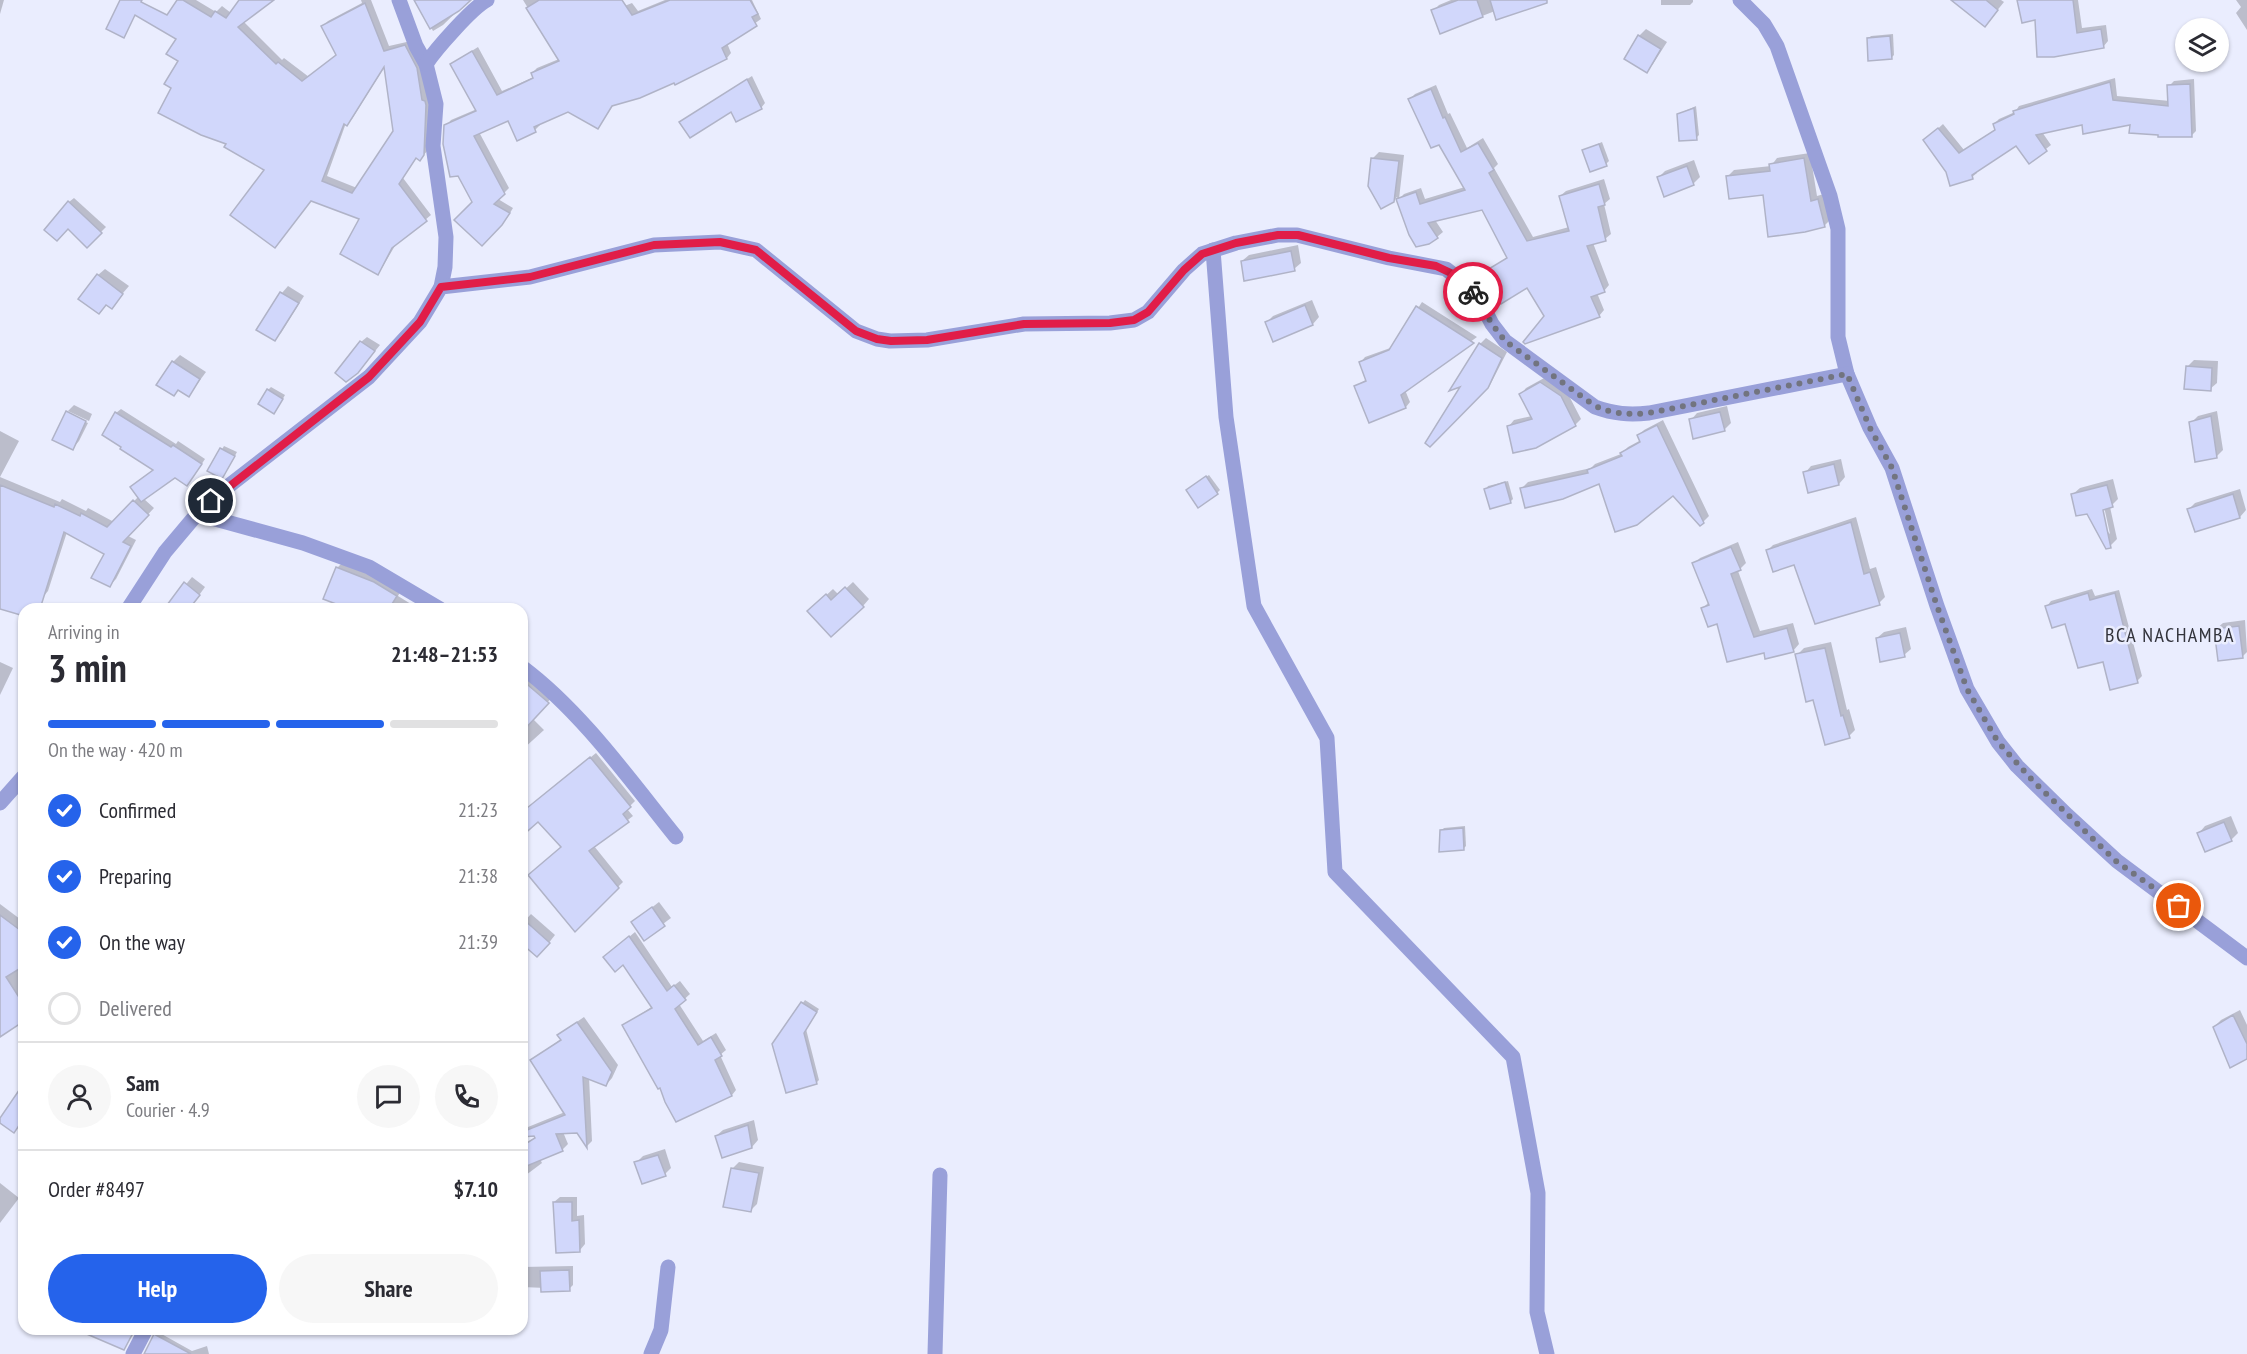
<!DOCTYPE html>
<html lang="en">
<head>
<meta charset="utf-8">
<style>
	body { margin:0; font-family:"PT Sans Narrow",sans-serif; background:#f7f7f7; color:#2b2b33; height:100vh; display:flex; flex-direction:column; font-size:22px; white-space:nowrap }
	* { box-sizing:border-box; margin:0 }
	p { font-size:20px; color:#7c7c81 }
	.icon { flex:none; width:33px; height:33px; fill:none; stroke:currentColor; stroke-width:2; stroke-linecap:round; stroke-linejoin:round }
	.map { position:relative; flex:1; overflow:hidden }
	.sheet { position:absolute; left:18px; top:603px; width:510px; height:732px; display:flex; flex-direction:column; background:#fff; border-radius:18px; box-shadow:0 2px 4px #0004 }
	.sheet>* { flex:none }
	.tools { position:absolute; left:2175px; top:18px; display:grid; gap:12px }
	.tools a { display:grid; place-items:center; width:54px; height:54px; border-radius:50%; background:#fff; box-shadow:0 2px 4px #0004; font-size:30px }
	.pin { position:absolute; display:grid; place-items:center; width:51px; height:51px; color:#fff; margin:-26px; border:3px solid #fff; border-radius:50%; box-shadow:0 2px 6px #0007 }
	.courier { position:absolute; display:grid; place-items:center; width:60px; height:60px; margin:-30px; border:4px solid #e11d48; border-radius:50%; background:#fff; color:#222; box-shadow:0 2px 8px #0007 }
	.headline em { font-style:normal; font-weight:700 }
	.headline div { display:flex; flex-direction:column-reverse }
	.headline { display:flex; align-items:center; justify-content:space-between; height:102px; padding:0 30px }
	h1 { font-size:39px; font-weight:700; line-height:45px }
	.bar { display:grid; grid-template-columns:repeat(4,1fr); gap:9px 6px; align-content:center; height:72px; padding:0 30px }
	.bar i { height:8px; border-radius:4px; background:#e1e1e2 }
	.bar .on { background:#2563eb }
	.bar p { grid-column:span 4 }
	.line { display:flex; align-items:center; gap:15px; padding:0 30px; border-top:2px solid #e1e1e2 }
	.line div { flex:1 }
	.round { display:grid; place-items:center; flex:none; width:63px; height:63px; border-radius:32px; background:#f7f7f7 }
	ol { padding:0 30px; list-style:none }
	li { display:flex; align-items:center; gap:18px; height:66px }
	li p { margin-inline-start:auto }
	li .icon { padding:6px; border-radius:50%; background:#2563eb; color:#fff; stroke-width:4 }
	li:last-child { color:#7c7c81 }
	li i { width:33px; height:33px; border:3px solid #e1e1e2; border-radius:50% }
	.action { display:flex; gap:12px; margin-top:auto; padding:12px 30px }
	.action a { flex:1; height:69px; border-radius:36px; background:#2563eb; color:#fff; font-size:24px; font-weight:700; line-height:69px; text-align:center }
	.action a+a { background:#f7f7f7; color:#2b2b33 }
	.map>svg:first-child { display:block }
	.shadow { fill:#0003; fill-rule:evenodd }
	.building { fill:#d1d7fb; stroke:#b0b3c7; stroke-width:1.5; fill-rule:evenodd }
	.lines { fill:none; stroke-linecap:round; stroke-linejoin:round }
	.street { stroke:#99a0d9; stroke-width:15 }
	.done { stroke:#72747f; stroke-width:6; stroke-dasharray:0 10.8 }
	.route { stroke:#e11d48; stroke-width:8 }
	.labels { text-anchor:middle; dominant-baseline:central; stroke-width:5; stroke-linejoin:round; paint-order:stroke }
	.quarter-label { font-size:20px; letter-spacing:1.5px; fill:#32333b; stroke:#eaedfe }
</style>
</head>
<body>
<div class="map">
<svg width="2247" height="1354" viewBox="0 0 2247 1354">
	<rect width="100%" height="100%" fill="#eaedfe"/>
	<g class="shadow">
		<path d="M0 0H4L0 14Z"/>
		<path d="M178 0H196L216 12 222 6 231 13 241 0H272L243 21 282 60 284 58 309 77 337 54 323 26 328 21 362 3 361 0H371L389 46 411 41 430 96 429 149 420 159 417 157 403 178 431 215 396 244 382 268 377 273 361 219 311 200 275 246 266 170 228 143 173 88 180 61 178 39ZM385 66 395 131 357 188 327 176 346 123 352 119Z"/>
		<path d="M415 0H469L443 25 433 31Z"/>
		<path d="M523 0H610L622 7 632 3 638 11 665 0H752L761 19 727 43 731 53 727 58 675 83V81L614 104 598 128 569 111 539 123 540 125 535 130 518 139 509 119 479 132 509 188 498 199 513 208 507 218 482 244 474 202 446 126 451 120 477 109 451 64 478 47 502 91 534 77 532 73 537 68 559 59Z"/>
		<path d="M1451 0H1545L1495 11 1441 32 1433 11 1439 5Z"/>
		<path d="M1661 0H1693V2L1690 5H1661Z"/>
		<path d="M1953 0H2001L2004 2 1991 18Z"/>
		<path d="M2020 0H2078L2082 28 2106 25 2108 41 2103 47 2036 18Z"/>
		<path d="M2236 0H2247V30L2236 13 2241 7Z"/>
		<path d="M1646 29 1667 42 1653 64 1647 71 1639 36Z"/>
		<path d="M1893 34 1894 55 1891 58 1868 39 1871 36Z"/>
		<path d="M752 76 765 103 761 108 731 110 686 118Z"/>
		<path d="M2115 78 2117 96 2170 101 2169 86 2174 81 2194 79 2196 131 2191 136 2160 134 2131 123H2083L2042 132 2051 145 2029 162 2016 144 1976 170 1977 173 1972 177 1948 172 1930 136 1943 124 1964 150 1996 129 1994 124 1999 119 2015 112 2019 106Z"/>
		<path d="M1436 85 1448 114 1450 113 1467 148 1483 138 1498 164 1494 168 1533 237 1569 227 1560 196 1566 191 1604 179 1610 199 1604 204 1611 234 1605 239 1593 243 1609 285 1604 291 1597 293 1604 310 1599 316H1546L1528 286 1484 273 1508 257 1483 209 1435 220 1443 232 1437 237 1410 235 1397 197 1393 201 1373 158 1379 152 1404 155 1399 199 1404 194 1421 188 1425 199 1465 187 1439 143 1410 99 1415 94Z"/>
		<path d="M1696 106 1699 135 1696 138 1678 114Z"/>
		<path d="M1602 142 1609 161 1606 164 1584 150Z"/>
		<path d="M1810 153 1817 196 1824 194 1830 220 1824 226 1728 176 1734 170 1771 166 1777 158Z"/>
		<path d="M1694 160 1700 177 1693 184 1658 178 1665 171Z"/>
		<path d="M74 198 106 227 87 246 69 202Z"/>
		<path d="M1298 245 1301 263 1294 269 1242 261 1249 255Z"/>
		<path d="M105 269 129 286 111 307 107 304 98 275Z"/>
		<path d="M288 286 304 296 281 333 274 339 258 329 282 293Z"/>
		<path d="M1312 300 1319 317 1313 324 1274 340 1266 323 1273 316Z"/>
		<path d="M1422 302 1477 337 1405 390 1410 402 1406 407 1370 421 1356 386 1367 379 1361 362 1365 357 1393 347Z"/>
		<path d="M367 337 380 345 363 366 361 342Z"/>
		<path d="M1486 338 1507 352 1489 387 1430 445 1463 383 1480 344Z"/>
		<path d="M180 355 206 372 189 395 173 362Z"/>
		<path d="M2194 360 2218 361 2217 383 2210 389 2187 367Z"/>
		<path d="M1546 377 1566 390 1581 419 1575 425 1536 446 1509 426 1514 420 1532 416 1521 394 1526 388Z"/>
		<path d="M271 387 285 395 277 409 268 390Z"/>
		<path d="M74 405 92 414 89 421 68 411Z"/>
		<path d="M1727 406 1731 423 1724 430 1691 420 1697 413Z"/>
		<path d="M121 409 176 444 178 441 205 459 191 480 175 476 144 499 154 508 128 536 136 540 116 579 110 585 106 553 67 532 48 591 43 597 0 584V431L19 441 0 477 60 502 62 499 86 511 88 508 114 522 139 496 154 469 116 413Z"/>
		<path d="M68 411V414L88 423 79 441 73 448 54 439Z"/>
		<path d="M2217 411 2223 450 2216 457 2191 423 2198 416Z"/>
		<path d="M1663 420 1709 516 1703 522 1673 494 1600 482 1522 488 1528 482 1591 468 1595 464 1621 454 1628 447 1641 440 1638 436 1644 430Z"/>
		<path d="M224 446 237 452 225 474 209 471Z"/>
		<path d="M1841 459 1845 477 1839 484 1805 473 1811 466Z"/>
		<path d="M1209 475 1220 490 1217 493 1191 487Z"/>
		<path d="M2113 479 2118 499 2110 507 2117 539 2110 546 2088 512 2073 494 2080 488ZM2103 502 2110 534 2106 530 2100 503Z"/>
		<path d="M1508 481 1513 499 1510 502 1486 489 1488 486Z"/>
		<path d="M2240 489 2246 510 2240 517 2189 509 2195 503Z"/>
		<path d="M1856 517 1870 569 1876 567 1885 597 1879 603 1767 551 1773 545Z"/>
		<path d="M1738 542 1746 563 1738 571 1760 631 1793 623 1799 644 1793 651H1765L1718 622 1703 608 1709 602 1694 564 1700 558Z"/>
		<path d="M343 562 401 590 398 596 419 609H353L337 568Z"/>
		<path d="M192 577 205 587 189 609H166Z"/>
		<path d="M853 582 869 599 863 606 809 611 833 589 839 595Z"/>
		<path d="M2092 589 2095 596 2119 590 2142 676 2137 681 2104 660 2066 622 2047 606 2051 601Z"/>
		<path d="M287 605 288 609H268Z"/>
		<path d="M2245 620 2247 652 2242 657 2216 629 2223 623Z"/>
		<path d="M1906 627 1911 649 1904 655 1877 638 1884 632Z"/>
		<path d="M1831 642 1847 710 1849 709 1855 730 1849 736 1814 698 1797 655 1804 648Z"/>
		<path d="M0 662 13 668 0 695Z"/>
		<path d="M522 670 553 696 533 719 544 730 522 750Z"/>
		<path d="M596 753 635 801 627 809 633 816 594 846 623 882 575 929 563 847 538 819 522 834V799L529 807Z"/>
		<path d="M2231 816 2238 833 2231 840 2199 833 2205 826Z"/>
		<path d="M1465 826 1466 846 1464 848 1441 831 1444 828Z"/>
		<path d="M659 902 671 918 644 938 633 922Z"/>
		<path d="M0 904 24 922V1019L0 1032Z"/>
		<path d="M531 914 555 935 544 949 522 942V924Z"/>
		<path d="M635 932 672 987 680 981 690 994 679 1004 703 1041 716 1033 726 1050 720 1055 736 1090 732 1095 661 1086 624 1025 653 1006 623 963 610 953Z"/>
		<path d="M805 1000 819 1009 806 1029 819 1080 816 1083 774 1044Z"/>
		<path d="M2240 1010 2247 1025V1058L2214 1027 2221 1020Z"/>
		<path d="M584 1017 618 1065 612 1078 606 1085 589 1077 592 1141 587 1146 578 1131 563 1132 568 1144 562 1150 540 1159 542 1163 522 1178V1146L536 1137 535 1134 522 1133 528 1127 565 1112 532 1060 561 1039 559 1036 565 1030Z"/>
		<path d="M24 1085V1127L21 1124 14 1131 0 1121Z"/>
		<path d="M754 1120 758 1140 752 1147 716 1136 723 1130Z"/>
		<path d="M665 1149 671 1168 665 1174 636 1163 643 1156Z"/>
		<path d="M739 1162 764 1167 757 1204 750 1211 732 1169Z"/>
		<path d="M0 1183 19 1198 0 1223Z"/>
		<path d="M560 1197H577V1216L584 1215 585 1244 580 1250 554 1202Z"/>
		<path d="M573 1266V1285L569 1289 522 1287V1267Z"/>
		<path d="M81 1329H137L127 1343Z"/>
		<path d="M158 1332 192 1351 207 1346 209 1354H147Z"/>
	</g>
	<g class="building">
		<path d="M120 0H142L141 2 167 15 177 0H183L211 17 215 11 226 18 239 0H274L238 27 276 64 278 62 302 81 336 55 321 26 365 3 384 51 405 45 417 68 422 100 425 101 426 105 424 155 420 161 416 158 399 184 427 221 392 248 378 275 340 254 359 219 311 201 275 248 230 215 264 170 224 147 226 144 201 135 158 113 171 88 164 84 178 61 166 54 176 39 135 15 124 38 106 29ZM384 67 393 131 352 193 322 181 344 124 347 126Z"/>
		<path d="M414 0H471L459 11 430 29Z"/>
		<path d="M539 0H622L632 15 670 0H750L758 14 752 17 757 26 722 48 727 59 675 85 674 83 640 98 612 106 598 129 568 112 534 127 536 132 517 141 508 121 474 136 505 194 494 204 510 213 502 225 482 246 454 220 472 202 458 176 450 177 443 144 444 125 476 111 450 64 472 51 497 95 533 78 531 73 559 61 526 8Z"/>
		<path d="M1458 0H1477L1483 17 1440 34 1431 10Z"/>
		<path d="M1490 0H1547V3L1496 20Z"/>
		<path d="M1951 0H1986L1998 10 1985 27Z"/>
		<path d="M2017 0H2073L2077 33 2101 29 2104 48 2054 57H2037L2035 20 2022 23Z"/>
		<path d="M1638 35 1661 49 1647 73 1624 59Z"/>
		<path d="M1890 36 1892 59 1868 61 1867 38Z"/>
		<path d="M747 79 762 109 736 122 731 112 690 138 679 122Z"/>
		<path d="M2110 82 2113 100 2168 106 2167 85 2190 84 2192 137H2158V135L2129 133 2130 125 2083 134 2082 125 2036 135 2047 151 2029 164 2016 146 1972 175 1973 179 1950 186 1946 172 1923 140 1938 128 1959 153 1995 130 1993 124 2014 114 2013 111Z"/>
		<path d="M1431 89 1443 118 1445 117 1461 152 1478 143 1494 170 1489 173 1527 241 1569 231 1559 196 1599 184 1605 205 1598 207 1606 241 1587 246 1605 292 1591 297 1600 317 1525 344 1523 342 1544 316 1527 288 1501 304 1482 273 1507 258 1482 210 1428 223 1438 238 1429 244 1416 247 1409 235 1396 199 1416 192 1420 204 1465 190 1439 145 1431 148 1408 99Z"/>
		<path d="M1694 108 1697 140 1679 141 1677 114Z"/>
		<path d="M1599 144 1607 166 1590 172 1582 150Z"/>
		<path d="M1371 158 1399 161 1394 202 1381 209 1368 186Z"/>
		<path d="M1804 158 1811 201 1818 199 1825 227 1805 232 1768 237 1763 195 1729 199 1726 176 1770 171 1769 164Z"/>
		<path d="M1687 166 1694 185 1664 197 1657 177Z"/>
		<path d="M68 201 102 233 87 248 68 229 57 241 44 230Z"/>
		<path d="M1291 251 1295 271 1244 281 1241 261Z"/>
		<path d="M97 274 123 294 112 309 106 305 99 314 78 299Z"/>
		<path d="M280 292 299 303 275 341 256 330Z"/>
		<path d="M1305 305 1313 325 1273 342 1265 322Z"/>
		<path d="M1416 306 1474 343 1401 395 1406 408 1369 423 1354 386 1366 381 1359 362 1389 350Z"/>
		<path d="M360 341 375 351 358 373 346 382 335 373Z"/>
		<path d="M1479 343 1502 358 1488 388 1430 447 1425 443 1460 387 1449 391Z"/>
		<path d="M172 361 200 379 189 397 178 390 174 396 156 385Z"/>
		<path d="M2186 366 2212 368 2211 391 2184 389Z"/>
		<path d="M1540 382 1561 396 1576 426 1536 448 1513 453 1507 426 1532 419 1519 394Z"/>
		<path d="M267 389 283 399 274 414 258 404Z"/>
		<path d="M66 411 86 421 73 450 52 440Z"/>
		<path d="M115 412 171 447 173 445 202 464 187 486 175 478 141 502 130 487 153 470 120 449 121 447 102 435Z"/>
		<path d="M1720 412 1725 431 1693 439 1689 419Z"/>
		<path d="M2211 416 2217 458 2195 462 2189 422Z"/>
		<path d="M1657 425 1704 523 1700 526 1673 496 1637 525 1615 532 1599 484 1563 499 1525 508 1520 488 1588 473 1587 470 1622 456 1620 453 1640 442 1637 435Z"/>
		<path d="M220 448 235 456 222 479 207 471Z"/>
		<path d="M1834 464 1839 485 1808 493 1803 472Z"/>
		<path d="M1206 476 1218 494 1198 508 1186 490Z"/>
		<path d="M1505 482 1511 503 1490 509 1484 489Z"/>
		<path d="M0 485 54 507 55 504 80 516 81 513 107 527 133 500 149 515 123 542 131 546 110 587 91 578 104 554 64 532 40 609H24V616L0 609Z"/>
		<path d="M2107 485 2113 507 2103 510 2111 548 2106 549 2087 514 2076 516 2071 494Z"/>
		<path d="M2233 494 2240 518 2195 532 2187 509Z"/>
		<path d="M1851 522 1864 574 1870 572 1880 605 1815 624 1794 565 1773 572 1766 550Z"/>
		<path d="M1731 547 1741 570 1731 574 1754 637 1787 628 1794 652 1765 659 1764 653 1727 662 1717 624 1708 627 1701 608 1709 605 1692 563Z"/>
		<path d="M336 567 374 582 397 596 389 609H349L323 599Z"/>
		<path d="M184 582 200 595 189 609H164Z"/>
		<path d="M845 587 864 607 831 637 807 611 826 594 831 600Z"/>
		<path d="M2088 593 2090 600 2115 593 2138 683 2110 690 2103 662 2078 668 2065 624 2052 628 2045 606Z"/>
		<path d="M2239 626 2243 658 2218 661 2214 629Z"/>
		<path d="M1900 633 1905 657 1880 662 1876 638Z"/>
		<path d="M1825 648 1841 716 1843 715 1850 738 1825 745 1813 700 1806 702 1795 654Z"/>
		<path d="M522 680 549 703 522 732Z"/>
		<path d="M590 757 631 807 623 814 629 822 589 851 619 888 575 932 528 875 561 847 538 822 522 836V812Z"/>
		<path d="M2224 822 2232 841 2205 852 2197 833Z"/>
		<path d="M1463 828 1464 850 1439 852 1440 830Z"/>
		<path d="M652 907 665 926 644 941 631 922Z"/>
		<path d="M0 915 24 933V966L6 977 24 1005V1021L0 1037Z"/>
		<path d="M522 918 550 943 537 957 522 944Z"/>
		<path d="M629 936 667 991 674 985 686 1000 675 1009 698 1045 711 1037 722 1056 715 1060 732 1096 676 1122 665 1102 660 1088 658 1089 622 1025 652 1008 623 965 615 972 603 957Z"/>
		<path d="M801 1002 817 1012 804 1033 817 1084 786 1093 772 1044Z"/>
		<path d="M2233 1015 2247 1044V1059L2230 1068 2213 1027Z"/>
		<path d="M577 1022 612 1072 606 1086 583 1077 587 1148 577 1133 556 1134 563 1151 522 1168V1146L535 1138 534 1136 522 1137V1132L565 1115 530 1060 561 1040 557 1035Z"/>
		<path d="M24 1083V1118L14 1133 0 1123V1118Z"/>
		<path d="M748 1125 752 1148 722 1158 715 1136Z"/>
		<path d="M658 1155 666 1176 642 1184 634 1162Z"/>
		<path d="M731 1168 759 1173 751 1212 723 1207Z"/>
		<path d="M553 1202H572V1221L579 1220 580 1252 556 1253Z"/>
		<path d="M569 1270 570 1291 541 1292 540 1271Z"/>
		<path d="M75 1329H135L124 1350Z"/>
		<path d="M154 1334 191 1354H144Z"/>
	</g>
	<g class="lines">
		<g class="street">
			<path d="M399 0 416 46 426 64 436 104 433 146 446 237 445 267 441 287"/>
			<path d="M1740 0 1764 24 1777 46 1830 196 1838 229V337L1847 374 1870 428 1892 468 1937 606 1967 689 1998 742 2017 766 2067 815 2117 861 2247 958"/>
			<path d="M426 64C436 49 472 8 487 0"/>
			<path d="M1213 250 1226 417 1254 606 1327 738 1335 872 1513 1057 1538 1193 1537 1312 1547 1354"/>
			<path d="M197 514 303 543 369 567 440 609"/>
			<path d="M128 609 165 552 197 514 226 488 369 377 420 322 441 287 530 277 654 245 720 242 756 250 856 331 877 339 890 341 927 340 1024 324 1110 323 1134 320 1148 312 1184 270 1202 254 1236 243 1278 235H1297L1389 258 1446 269 1469 287 1479 299 1492 324 1505 341 1595 407C1614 414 1629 415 1649 413L1847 374"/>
			<path d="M522 667C581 711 630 780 676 837"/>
			<path d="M0 803 24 776"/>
			<path d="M133 1354 146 1329"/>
			<path d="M651 1354 661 1330 668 1267"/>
			<path d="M935 1354 940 1175"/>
		</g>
	</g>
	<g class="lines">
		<path class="done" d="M1473 292 1492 324 1505 341 1595 406C1614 414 1629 415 1649 413L1847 374 1870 428 1892 468 1937 606 1967 689 1998 742 2034 782 2116 861 2179 906"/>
		<path class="route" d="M211 501 369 377 420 322 441 287 530 277 654 245 720 242 756 250 856 331 877 339 891 341 927 340 1024 324 1110 323 1134 320 1148 312 1184 270 1202 254 1236 243 1278 235H1298L1389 258 1436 266 1455 275 1473 292"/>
	</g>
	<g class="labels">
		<g class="quarter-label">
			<text x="2170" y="635">BCA NACHAMBA</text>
		</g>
	</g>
</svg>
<div class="tools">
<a><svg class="icon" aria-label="layers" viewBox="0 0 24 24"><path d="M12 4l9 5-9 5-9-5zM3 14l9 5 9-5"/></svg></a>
</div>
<div class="pin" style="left:2179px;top:906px;background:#ea580c"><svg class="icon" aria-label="bag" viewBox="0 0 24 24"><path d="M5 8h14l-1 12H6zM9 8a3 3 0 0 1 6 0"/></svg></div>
<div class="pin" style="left:211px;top:501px;background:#1f2937"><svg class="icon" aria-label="home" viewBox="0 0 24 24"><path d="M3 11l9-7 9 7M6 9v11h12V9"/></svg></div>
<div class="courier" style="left:1473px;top:292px"><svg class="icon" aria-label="bike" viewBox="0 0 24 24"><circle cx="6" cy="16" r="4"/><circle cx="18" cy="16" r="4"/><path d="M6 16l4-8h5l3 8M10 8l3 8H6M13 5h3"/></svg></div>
<section class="sheet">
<div class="headline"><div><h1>3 min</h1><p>Arriving in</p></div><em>21:48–21:53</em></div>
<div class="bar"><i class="on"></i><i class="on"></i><i class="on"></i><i></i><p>On the way · 420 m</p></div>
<ol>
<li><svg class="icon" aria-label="check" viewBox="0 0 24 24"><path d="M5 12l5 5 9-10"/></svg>Confirmed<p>21:23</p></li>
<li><svg class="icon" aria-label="check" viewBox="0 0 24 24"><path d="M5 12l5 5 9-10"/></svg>Preparing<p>21:38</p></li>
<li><svg class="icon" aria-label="check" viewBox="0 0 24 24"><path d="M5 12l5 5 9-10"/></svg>On the way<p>21:39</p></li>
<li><i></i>Delivered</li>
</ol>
<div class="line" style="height:108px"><a class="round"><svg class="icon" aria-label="person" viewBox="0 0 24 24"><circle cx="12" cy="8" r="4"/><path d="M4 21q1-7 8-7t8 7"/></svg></a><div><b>Sam</b><p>Courier · 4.9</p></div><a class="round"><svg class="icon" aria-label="chat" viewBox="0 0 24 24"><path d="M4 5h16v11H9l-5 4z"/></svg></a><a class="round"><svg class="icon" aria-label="phone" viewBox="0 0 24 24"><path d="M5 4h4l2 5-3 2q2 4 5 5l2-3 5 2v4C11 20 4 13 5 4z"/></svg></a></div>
<div class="line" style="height:78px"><div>Order #8497</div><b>$7.10</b></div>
<div class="action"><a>Help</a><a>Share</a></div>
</section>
</div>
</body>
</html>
